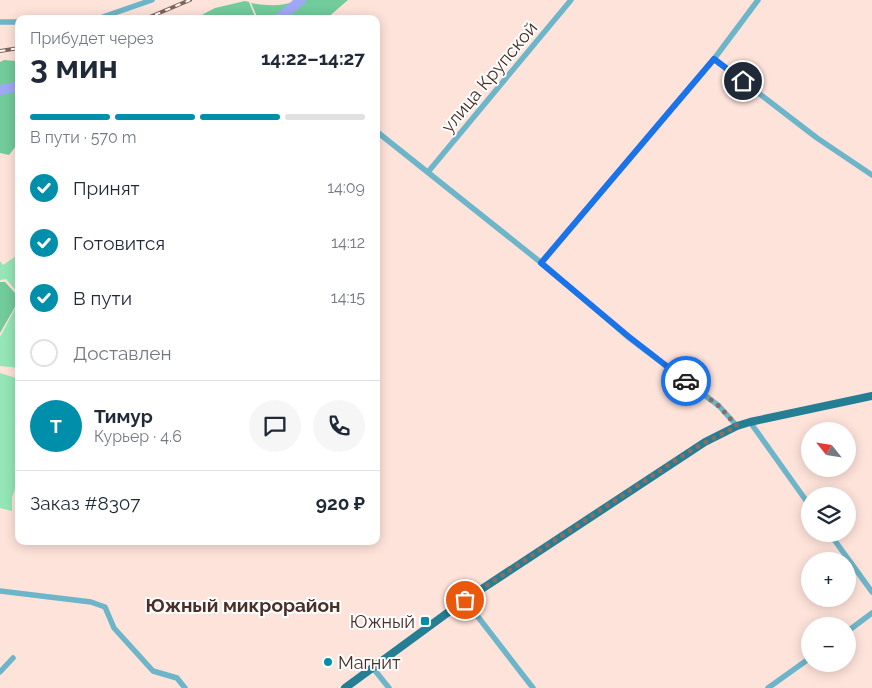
<!DOCTYPE html>
<html lang="ru">
<head>
<meta charset="utf-8">
<style>
	body { margin:0; font-family:Raleway,sans-serif; background:#f6f6f7; color:#1f2937; height:100vh; display:flex; flex-direction:column; font-size:19px; white-space:nowrap }
	* { box-sizing:border-box; margin:0 }
	p { font-size:16px; color:#747a83 }
	.icon { flex:none; width:28px; height:28px; fill:none; stroke:currentColor; stroke-width:2; stroke-linecap:round; stroke-linejoin:round }
	.map { position:relative; flex:1; overflow:hidden }
	.drawer { position:absolute; left:15px; top:15px; width:365px; height:530px; display:flex; flex-direction:column; background:#fff; border-radius:10px; box-shadow:0 2px 12px #0003 }
	.drawer>* { flex:none }
	.needle { width:32px; rotate:300deg }
	.fabs { position:absolute; left:801px; top:422px; display:grid; gap:10px }
	.fabs a { display:grid; place-items:center; width:55px; height:55px; border-radius:50%; background:#fff; box-shadow:0 2px 12px #0003; font-size:25px }
	.pin { position:absolute; display:grid; place-items:center; width:42px; height:42px; color:#fff; margin:-21px; border:2px solid #fff; border-radius:50%; box-shadow:0 1px 5px #0007 }
	.courier { position:absolute; display:grid; place-items:center; width:50px; height:50px; margin:-25px; border:4px solid #1a73e8; border-radius:50%; background:#fff; color:#222; box-shadow:0 1px 6px #0007 }
	.headline em { font-style:normal; font-weight:700 }
	.headline div { display:flex; flex-direction:column-reverse }
	.headline { display:flex; align-items:center; justify-content:space-between; height:85px; padding:0 15px }
	h1 { font-size:32px; font-weight:700; line-height:38px }
	.bar { display:grid; grid-template-columns:repeat(4,1fr); gap:8px 5px; align-content:center; height:60px; padding:0 15px }
	.bar i { height:6px; border-radius:4px; background:#e0e1e3 }
	.bar .active { background:#008fab }
	.bar p { grid-column:span 4 }
	.line { display:flex; align-items:center; gap:12px; padding:0 15px; border-top:1px solid #e0e1e3 }
	.line div { flex:1 }
	.round { display:grid; place-items:center; flex:none; width:52px; height:52px; border-radius:26px; background:#f6f6f7 }
	ol { padding:0 15px; list-style:none }
	li { display:flex; align-items:center; gap:15px; height:55px }
	li p { margin-inline-start:auto }
	li .icon { padding:5px; border-radius:50%; background:#008fab; color:#fff; stroke-width:4 }
	li:last-child { color:#747a83 }
	li i { width:28px; height:28px; border:2px solid #e0e1e3; border-radius:50% }
	.map>svg:first-child { display:block }
	.green { fill:#94e6b7 }
	.forest { fill:#71cb9a }
	.lines { fill:none; stroke-linecap:round; stroke-linejoin:round }
	.river { stroke:#9fa8f6; stroke-width:10 }
	.minor { stroke:#6db5c9; stroke-width:5.5 }
	.major { stroke:#247e94; stroke-width:8 }
	.rail-casing { stroke:#7e645b; stroke-width:4 }
	.rail { stroke:#fff; stroke-width:2; stroke-dasharray:5.5; stroke-linecap:butt }
	.done { stroke:#886e66; stroke-width:5; stroke-dasharray:0 9 }
	.route { stroke:#1a73e8; stroke-width:6 }
	.poi-dot { fill:#008fab; stroke:#fff; stroke-width:2 }
	.labels { text-anchor:middle; dominant-baseline:central; stroke-width:4; stroke-linejoin:round; paint-order:stroke }
	.street-label { font-size:18px; fill:#492f27; stroke:#fff }
	.poi-label { font-size:18px; fill:#492f27; stroke:#fff; text-anchor:end }
	.neighbourhood-label { font-size:19px; font-weight:bold; fill:#492f27; stroke:#fff }
</style>
</head>
<body>
<div class="map">
<svg width="872" height="688" viewBox="0 0 872 688">
	<rect width="100%" height="100%" fill="#fee3da"/>
	<g class="green">
		<path d="M19 254V368L0 366V337L16 307 18 293 6 279 0 280V261L3 265Z"/>
		<path d="M0 373 19 379V479L12 497V511L0 508Z"/>
	</g>
	<g class="forest">
		<path d="M298 0H348L326 19H258L251 3C267 6 283 7 298 0Z"/>
		<path d="M245 1 249 2 256 19H194L215 8Z"/>
		<path d="M4 60 16 61 19 70V142L9 155 0 153V62Z"/>
		<path d="M0 282H5L16 294 15 307 0 333Z"/>
	</g>
	<g class="lines">
		<g class="river">
			<path d="M278 19 301 0"/>
			<path d="M0 90 19 86"/>
		</g>
		<g class="minor">
			<path d="M97 19 152 0"/>
			<path d="M0 22H19"/>
			<path d="M714 59 817 138 872 175"/>
			<path d="M376 131 549 269 628 337 719 406 737 426"/>
			<path d="M428 172 571 0"/>
			<path d="M541 263 714 59 758 0"/>
			<path d="M750 422 810 506"/>
			<path d="M830 534 872 592"/>
			<path d="M0 591 91 602 105 607 114 628 153 671 177 678 185 688"/>
			<path d="M465 600 533 688"/>
			<path d="M848 631 872 613"/>
			<path d="M373 668 389 688"/>
			<path d="M0 672 13 658"/>
			<path d="M768 688 810 658"/>
		</g>
		<path class="major" d="M345 688 465 600 705 442 737 426 750 422 872 396"/>
		<g class="rail-casing">
			<g id="rail">
				<path d="M145 19 190 0"/>
				<path d="M0 51 19 48"/>
			</g>
		</g>
		<use href="#rail" class="rail"/>
	</g>
	<g class="lines">
		<path class="done" d="M465 600 693 449 737 426 719 406 686 381"/>
		<path class="route" d="M686 381 628 336 541 263 714 59 743 81"/>
	</g>
	<g class="poi-dot">
		<rect x="420" y="616" width="10" height="10" rx="2.5"/>
		<circle cx="328" cy="662" r="5"/>
	</g>
	<g class="labels">
		<g class="street-label">
			<text transform="translate(489 77) rotate(-50)">улица Крупской</text>
		</g>
		<g class="poi-label">
			<text x="415" y="621">Южный</text>
			<text x="338" y="662" text-anchor="start">Магнит</text>
		</g>
		<g class="neighbourhood-label">
			<text x="243" y="605">Южный микрорайон</text>
		</g>
	</g>
</svg>
<div class="fabs">
<a><svg class="needle" viewBox="-14 -14 28 28"><path d="M0-13l5 13h-10z" fill="#e53935"/><path d="M0 13l5-13h-10z" fill="#747a83"/></svg></a>
<a><svg class="icon" aria-label="layers" viewBox="0 0 24 24"><path d="M12 4l9 5-9 5-9-5zM3 14l9 5 9-5"/></svg></a>
<a>+</a>
<a>−</a>
</div>
<div class="pin" style="left:465px;top:600px;background:#ea580c"><svg class="icon" aria-label="bag" viewBox="0 0 24 24"><path d="M5 8h14l-1 12H6zM9 8a3 3 0 0 1 6 0"/></svg></div>
<div class="pin" style="left:743px;top:81px;background:#1f2937"><svg class="icon" aria-label="home" viewBox="0 0 24 24"><path d="M3 11l9-7 9 7M6 9v11h12V9"/></svg></div>
<div class="courier" style="left:686px;top:381px"><svg class="icon" aria-label="car" viewBox="0 0 24 24"><path d="M5 17H2v-5l4-1 3-4h7l3 4 3 1v5h-3M9 17h6M6 11h13"/><circle cx="7" cy="17" r="2"/><circle cx="17" cy="17" r="2"/></svg></div>
<section class="drawer">
<div class="headline"><div><h1>3 мин</h1><p>Прибудет через</p></div><em>14:22–14:27</em></div>
<div class="bar"><i class="active"></i><i class="active"></i><i class="active"></i><i></i><p>В пути · 570 m</p></div>
<ol>
<li><svg class="icon" aria-label="check" viewBox="0 0 24 24"><path d="M5 12l5 5 9-10"/></svg>Принят<p>14:09</p></li>
<li><svg class="icon" aria-label="check" viewBox="0 0 24 24"><path d="M5 12l5 5 9-10"/></svg>Готовится<p>14:12</p></li>
<li><svg class="icon" aria-label="check" viewBox="0 0 24 24"><path d="M5 12l5 5 9-10"/></svg>В пути<p>14:15</p></li>
<li><i></i>Доставлен</li>
</ol>
<div class="line" style="height:90px"><b class="round" style="background:#008fab;color:#fff">Т</b><div><b>Тимур</b><p>Курьер · 4.6</p></div><a class="round"><svg class="icon" aria-label="chat" viewBox="0 0 24 24"><path d="M4 5h16v11H9l-5 4z"/></svg></a><a class="round"><svg class="icon" aria-label="phone" viewBox="0 0 24 24"><path d="M5 4h4l2 5-3 2q2 4 5 5l2-3 5 2v4C11 20 4 13 5 4z"/></svg></a></div>
<div class="line" style="height:65px"><div>Заказ #8307</div><b>920 ₽</b></div>
</section>
</div>
</body>
</html>
